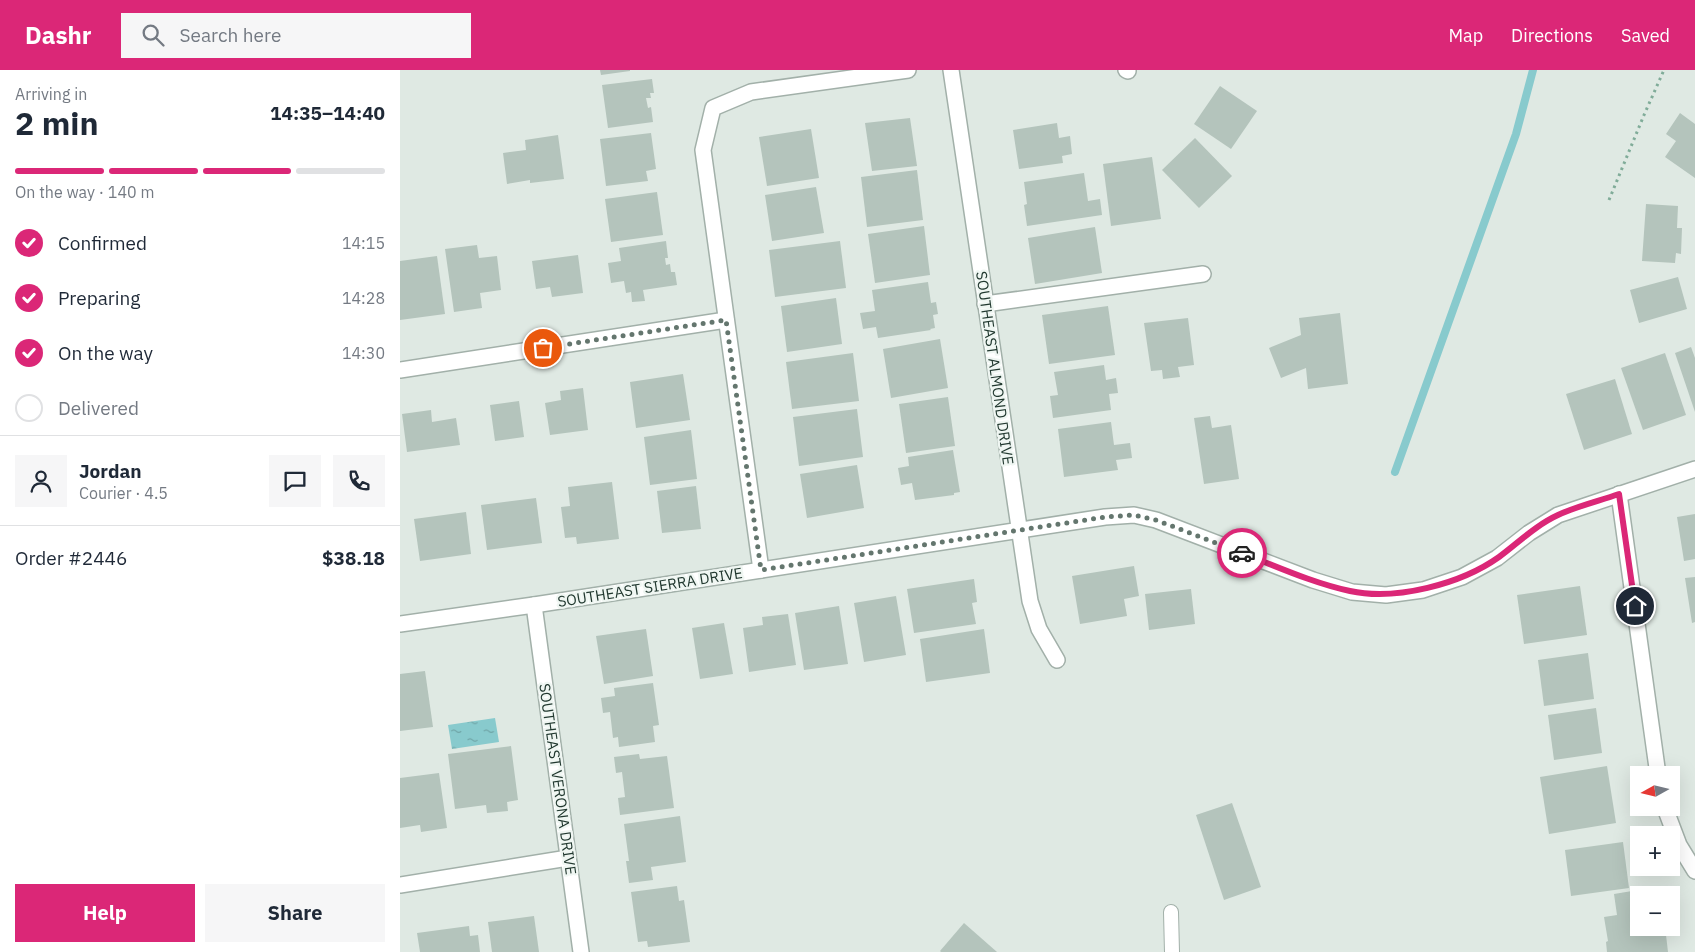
<!DOCTYPE html>
<html lang="en">
<head>
<meta charset="utf-8">
<style>
	body { margin:0; font-family:"IBM Plex Sans",sans-serif; background:#f6f6f7; color:#1f2937; height:100vh; display:flex; flex-direction:column; font-size:19px; white-space:nowrap }
	* { box-sizing:border-box; margin:0 }
	p { font-size:16px; color:#747a83 }
	.icon { flex:none; width:28px; height:28px; fill:none; stroke:currentColor; stroke-width:2; stroke-linecap:round; stroke-linejoin:round }
	.map { position:relative; flex:1; overflow:hidden }
	.details { display:flex; flex-direction:column; background:#fff; width:400px }
	.details>* { flex:none }
	.needle { width:32px; rotate:262deg }
	.tools { position:absolute; left:1230px; top:696px; display:grid; gap:10px }
	.tools a { display:grid; place-items:center; width:50px; height:50px; border-radius:0px; background:#fff; box-shadow:0 5px 20px #0002; font-size:25px }
	.pin { position:absolute; display:grid; place-items:center; width:42px; height:42px; color:#fff; margin:-21px; border:2px solid #fff; border-radius:50%; box-shadow:0 1px 5px #0007 }
	.courier { position:absolute; display:grid; place-items:center; width:50px; height:50px; margin:-25px; border:4px solid #db2777; border-radius:50%; background:#fff; color:#222; box-shadow:0 1px 6px #0007 }
	.overview em { font-style:normal; font-weight:800 }
	.overview div { display:flex; flex-direction:column-reverse }
	.overview { display:flex; align-items:center; justify-content:space-between; height:85px; padding:0 15px }
	h1 { font-size:32px; font-weight:800; line-height:38px }
	.bar { display:grid; grid-template-columns:repeat(4,1fr); gap:8px 5px; align-content:center; height:60px; padding:0 15px }
	.bar i { height:6px; border-radius:4px; background:#e0e1e3 }
	.bar .selected { background:#db2777 }
	.bar p { grid-column:span 4 }
	.line { display:flex; align-items:center; gap:12px; padding:0 15px; border-top:1px solid #e0e1e3 }
	.line div { flex:1 }
	.round { display:grid; place-items:center; flex:none; width:52px; height:52px; border-radius:0px; background:#f6f6f7 }
	ol { padding:0 15px; list-style:none }
	li { display:flex; align-items:center; gap:15px; height:55px }
	li p { margin-inline-start:auto }
	li .icon { padding:5px; border-radius:50%; background:#db2777; color:#fff; stroke-width:4 }
	li:last-child { color:#747a83 }
	li i { width:28px; height:28px; border:2px solid #e0e1e3; border-radius:50% }
	.cta { display:flex; gap:10px; margin-top:auto; padding:10px 15px }
	.cta a { flex:1; height:58px; border-radius:0px; background:#db2777; color:#fff; font-size:20px; font-weight:800; line-height:58px; text-align:center }
	.cta a+a { background:#f6f6f7; color:#1f2937 }
	header { display:flex; align-items:center; gap:30px; box-sizing:border-box; height:70px; padding:0 25px; background:#db2777; color:#fff }
	header strong { font-size:24px }
	nav { display:flex; gap:28px; margin-inline-start:auto; font-size:18px }
	.search { width:350px; height:45px; background:#f6f6f7; display:flex; align-items:center; gap:12px; box-sizing:border-box; padding:0 18px; border-radius:0px; color:#747a83; font-size:19px }
	main { display:flex; flex:1; min-height:0 }
	.map>svg:first-child { display:block }
	.water { fill:url(#water-ripples) }
	.lines { fill:none; stroke-linecap:round; stroke-linejoin:round }
	.stream { stroke:#88cacd; stroke-width:8 }
	.building { fill:#b4c4bc }
	.lane-casing { stroke:#a2b0a9; stroke-width:16 }
	.street-casing { stroke:#a2b0a9; stroke-width:18 }
	.path { stroke:#80ac99; stroke-width:3; stroke-dasharray:2.5 4; stroke-linecap:butt }
	.lane { stroke:#fff; stroke-width:14 }
	.street { stroke:#fff; stroke-width:15 }
	.done { stroke:#64766e; stroke-width:5; stroke-dasharray:0 9 }
	.route { stroke:#db2777; stroke-width:6 }
	.labels { text-anchor:middle; dominant-baseline:central; stroke-width:4.5; stroke-linejoin:round; paint-order:stroke }
	.street-label { font-size:15px; fill:#21382f; stroke:#eff6f2 }
</style>
</head>
<body>
<header>
<strong>Dashr</strong>
<div class="search"><svg class="icon" aria-label="search" viewBox="0 0 24 24"><circle cx="10" cy="10" r="6"/><path d="M15 15l6 6"/></svg>Search here</div>
<nav><a>Map</a><a>Directions</a><a>Saved</a></nav>
</header>
<main>
<section class="details">
<div class="overview"><div><h1>2 min</h1><p>Arriving in</p></div><em>14:35–14:40</em></div>
<div class="bar"><i class="selected"></i><i class="selected"></i><i class="selected"></i><i></i><p>On the way · 140 m</p></div>
<ol>
<li><svg class="icon" aria-label="check" viewBox="0 0 24 24"><path d="M5 12l5 5 9-10"/></svg>Confirmed<p>14:15</p></li>
<li><svg class="icon" aria-label="check" viewBox="0 0 24 24"><path d="M5 12l5 5 9-10"/></svg>Preparing<p>14:28</p></li>
<li><svg class="icon" aria-label="check" viewBox="0 0 24 24"><path d="M5 12l5 5 9-10"/></svg>On the way<p>14:30</p></li>
<li><i></i>Delivered</li>
</ol>
<div class="line" style="height:90px"><a class="round"><svg class="icon" aria-label="person" viewBox="0 0 24 24"><circle cx="12" cy="8" r="4"/><path d="M4 21q1-7 8-7t8 7"/></svg></a><div><b>Jordan</b><p>Courier · 4.5</p></div><a class="round"><svg class="icon" aria-label="chat" viewBox="0 0 24 24"><path d="M4 5h16v11H9l-5 4z"/></svg></a><a class="round"><svg class="icon" aria-label="phone" viewBox="0 0 24 24"><path d="M5 4h4l2 5-3 2q2 4 5 5l2-3 5 2v4C11 20 4 13 5 4z"/></svg></a></div>
<div class="line" style="height:65px"><div>Order #2446</div><b>$38.18</b></div>
<div class="cta"><a>Help</a><a>Share</a></div>
</section>
<div class="map">
<svg width="1295" height="882" viewBox="0 0 1295 882">
	<defs>
		<pattern id="water-ripples" width="26" height="14" patternUnits="userSpaceOnUse" patternTransform="scale(1.25)"><rect width="26" height="14" fill="#88cacd"/><path d="M2 4q2-2 4 0t4 0M15 11q2-2 4 0t4 0" fill="none" stroke="#6fa5a7"/></pattern>
	</defs>
	<rect width="100%" height="100%" fill="#dfe9e3"/>
	<path class="water" d="M95 648 99 672 52 679 48 655Z"/>
	<g class="lines">
		<path class="stream" d="M995 402 1116 64 1133 0"/>
	</g>
	<g class="building">
		<path d="M200 0H230V1L201 5Z"/>
		<path d="M252 9 254 23H250L251 28H246L248 38 251 37 253 52 208 58 202 15Z"/>
		<path d="M820 16 857 41 831 79 794 54Z"/>
		<path d="M1280 43 1295 54V108L1265 87 1276 71 1266 64Z"/>
		<path d="M510 48 517 96 472 101 465 53Z"/>
		<path d="M657 53 659 68 670 66 672 84 662 86 663 93 619 99 613 60Z"/>
		<path d="M411 59 419 108 367 116 359 67Z"/>
		<path d="M251 63 256 99 246 101 248 111 206 116 200 69Z"/>
		<path d="M158 65 164 109 130 113V110L107 114 103 83 126 80 125 70Z"/>
		<path d="M795 68 832 106 799 138 762 100Z"/>
		<path d="M752 87 761 149 711 156 703 94Z"/>
		<path d="M517 100 523 150 467 157 461 107Z"/>
		<path d="M684 103 688 131 700 129 702 145 627 156 624 135 627 134 624 112Z"/>
		<path d="M416 117 424 163 372 171 365 125Z"/>
		<path d="M257 122 263 165 211 172 205 129Z"/>
		<path d="M1246 134 1278 136 1277 158H1282L1281 184 1276 183 1275 193 1242 191Z"/>
		<path d="M524 156 530 205 475 213 468 164Z"/>
		<path d="M695 157 702 203 635 214 628 168Z"/>
		<path d="M266 171 268 188H265L266 195 270 194 271 202H275L277 215 243 220 245 231 232 232 231 222 226 223 224 211 211 213 208 193 221 191 219 178Z"/>
		<path d="M440 171 446 218 375 227 369 180Z"/>
		<path d="M77 175 79 188 97 186 101 220 80 223 82 238 54 242 45 179Z"/>
		<path d="M178 185 183 223 152 227 150 217 136 219 132 191Z"/>
		<path d="M37 186 45 244 0 250V191Z"/>
		<path d="M1278 207 1287 239 1239 253 1230 220Z"/>
		<path d="M528 212 531 233 536 232 538 244 533 245 535 258 530 259 531 260 478 268 476 257 463 259 460 243 475 241 472 220Z"/>
		<path d="M436 228 442 274 387 282 381 236Z"/>
		<path d="M708 236 715 285 649 294 642 245Z"/>
		<path d="M940 243 948 314 908 319 906 298 881 308 869 278 901 265 899 248Z"/>
		<path d="M788 248 794 295 778 297 780 307 763 309 762 300 751 301 744 253Z"/>
		<path d="M540 269 548 318 491 328 483 279Z"/>
		<path d="M1291 277 1295 288V342L1275 283Z"/>
		<path d="M453 283 459 331 392 339 386 292Z"/>
		<path d="M1265 283 1286 345 1243 360 1221 298Z"/>
		<path d="M704 295 706 310 716 308 718 323 709 324 711 340 653 348 650 326 658 325 654 302Z"/>
		<path d="M283 304 290 350 236 358 230 312Z"/>
		<path d="M1215 309 1232 364 1184 380 1166 324Z"/>
		<path d="M183 318 188 360 150 365 145 333 161 330 160 321Z"/>
		<path d="M548 327 555 376 506 383 499 334Z"/>
		<path d="M119 331 124 367 95 371 90 335Z"/>
		<path d="M457 339 463 387 399 396 393 347Z"/>
		<path d="M31 340 32 352 56 348 60 375 7 382 2 344Z"/>
		<path d="M810 346 812 358 831 355 839 409 804 414 794 348Z"/>
		<path d="M711 352 714 375 730 373 732 388 716 390 718 400 664 407 658 359Z"/>
		<path d="M291 360 297 409 250 415 244 367Z"/>
		<path d="M553 380 560 422 554 423V425L515 430 512 413 501 415 498 398 509 396 508 387Z"/>
		<path d="M457 395 464 438 407 448 400 404Z"/>
		<path d="M212 412 219 469 177 474 176 467 165 468 161 437 170 436 168 417Z"/>
		<path d="M296 416 301 459 262 463 257 421Z"/>
		<path d="M136 428 142 473 87 480 81 435Z"/>
		<path d="M66 442 71 484 20 491 14 449Z"/>
		<path d="M1295 444V489L1284 491 1277 447Z"/>
		<path d="M734 496 739 526 724 529 727 546 680 554 672 506Z"/>
		<path d="M1295 507V552L1292 553 1285 508Z"/>
		<path d="M574 509 577 532 572 533 576 554 514 563 507 519Z"/>
		<path d="M1180 516 1187 565 1124 574 1117 525Z"/>
		<path d="M791 519 795 554 749 560 745 524Z"/>
		<path d="M496 526 506 585 464 592 454 533Z"/>
		<path d="M439 536 448 594 404 600 395 543Z"/>
		<path d="M388 544 396 595 349 602 343 558 363 555 362 547Z"/>
		<path d="M324 553 333 604 300 609 292 558Z"/>
		<path d="M246 559 253 606 204 614 196 566Z"/>
		<path d="M584 559 590 603 526 612 520 569Z"/>
		<path d="M1188 583 1194 629 1144 636 1138 590Z"/>
		<path d="M25 601 33 657 0 661V604Z"/>
		<path d="M253 613 259 655 253 656 255 672 219 677 218 667 213 668 210 642 203 643 201 628 215 626 214 618Z"/>
		<path d="M1196 638 1202 683 1154 690 1148 645Z"/>
		<path d="M111 676 118 730 107 732 108 741 87 743 86 735 55 739 48 684Z"/>
		<path d="M239 684 240 689 267 686 274 738 220 745 218 728 225 727 222 702 216 703 214 687Z"/>
		<path d="M1207 696 1216 753 1149 764 1140 707Z"/>
		<path d="M39 703 47 758 21 762 20 755 0 758V708Z"/>
		<path d="M832 733 861 817 824 830 796 745Z"/>
		<path d="M280 746 286 792 251 797 253 810 229 813 226 791H229L224 754Z"/>
		<path d="M1223 772 1229 818 1171 826 1165 780Z"/>
		<path d="M277 816 279 831 284 830 290 872 248 877 247 871 238 872 231 822Z"/>
		<path d="M1250 818 1251 825H1239V858H1261L1262 865H1266L1268 882H1207L1206 872 1208 871 1204 847 1217 845 1214 824Z"/>
		<path d="M134 846 139 882H92L88 852Z"/>
		<path d="M564 853 597 882H541L540 881Z"/>
		<path d="M69 856 70 866 78 865 80 882H20L17 863Z"/>
	</g>
	<g class="lines">
		<g class="lane-casing">
			<path id="lane" d="M771 842 772 882"/>
		</g>
		<g class="street-casing">
			<g id="street">
				<path d="M551 0 630 531 639 559 657 590"/>
				<path d="M726 0 728 1"/>
				<path d="M585 234 803 204"/>
				<path d="M0 300 326 250"/>
				<path d="M1219 424 1258 705"/>
				<path d="M361 500 303 80 313 38 351 22 508 0"/>
				<path d="M134 535 181 882"/>
				<path d="M0 554 134 535 705 447 734 445 756 450 913 510 952 522 986 525 1023 520 1062 507 1097 488 1129 463 1158 445 1295 399"/>
				<path d="M1265 738 1279 775 1295 801"/>
				<path d="M0 815 168 788"/>
			</g>
		</g>
		<path class="path" d="M1209 130 1244 45 1264 0"/>
		<use href="#lane" class="lane"/>
		<use href="#street" class="street"/>
	</g>
	<g class="lines">
		<path class="done" d="M143 278 326 250 361 500 705 447 734 445 756 450 842 483"/>
		<path class="route" d="M842 483C878 497 913 513 950 521 996 531 1061 514 1099 487 1118 473 1136 455 1158 445 1177 436 1199 431 1219 424L1235 536"/>
	</g>
	<g class="labels">
		<g class="street-label">
			<text transform="translate(595 298) rotate(82)">SOUTHEAST ALMOND DRIVE</text>
			<text transform="translate(250 517) rotate(-9)">SOUTHEAST SIERRA DRIVE</text>
			<text transform="translate(158 709) rotate(82)">SOUTHEAST VERONA DRIVE</text>
		</g>
	</g>
</svg>
<div class="tools">
<a><svg class="needle" viewBox="-14 -14 28 28"><path d="M0-13l5 13h-10z" fill="#e53935"/><path d="M0 13l5-13h-10z" fill="#747a83"/></svg></a>
<a>+</a>
<a>−</a>
</div>
<div class="pin" style="left:143px;top:278px;background:#ea580c"><svg class="icon" aria-label="bag" viewBox="0 0 24 24"><path d="M5 8h14l-1 12H6zM9 8a3 3 0 0 1 6 0"/></svg></div>
<div class="pin" style="left:1235px;top:536px;background:#1f2937"><svg class="icon" aria-label="home" viewBox="0 0 24 24"><path d="M3 11l9-7 9 7M6 9v11h12V9"/></svg></div>
<div class="courier" style="left:842px;top:483px"><svg class="icon" aria-label="car" viewBox="0 0 24 24"><path d="M5 17H2v-5l4-1 3-4h7l3 4 3 1v5h-3M9 17h6M6 11h13"/><circle cx="7" cy="17" r="2"/><circle cx="17" cy="17" r="2"/></svg></div>
</div>
</main>
</body>
</html>
